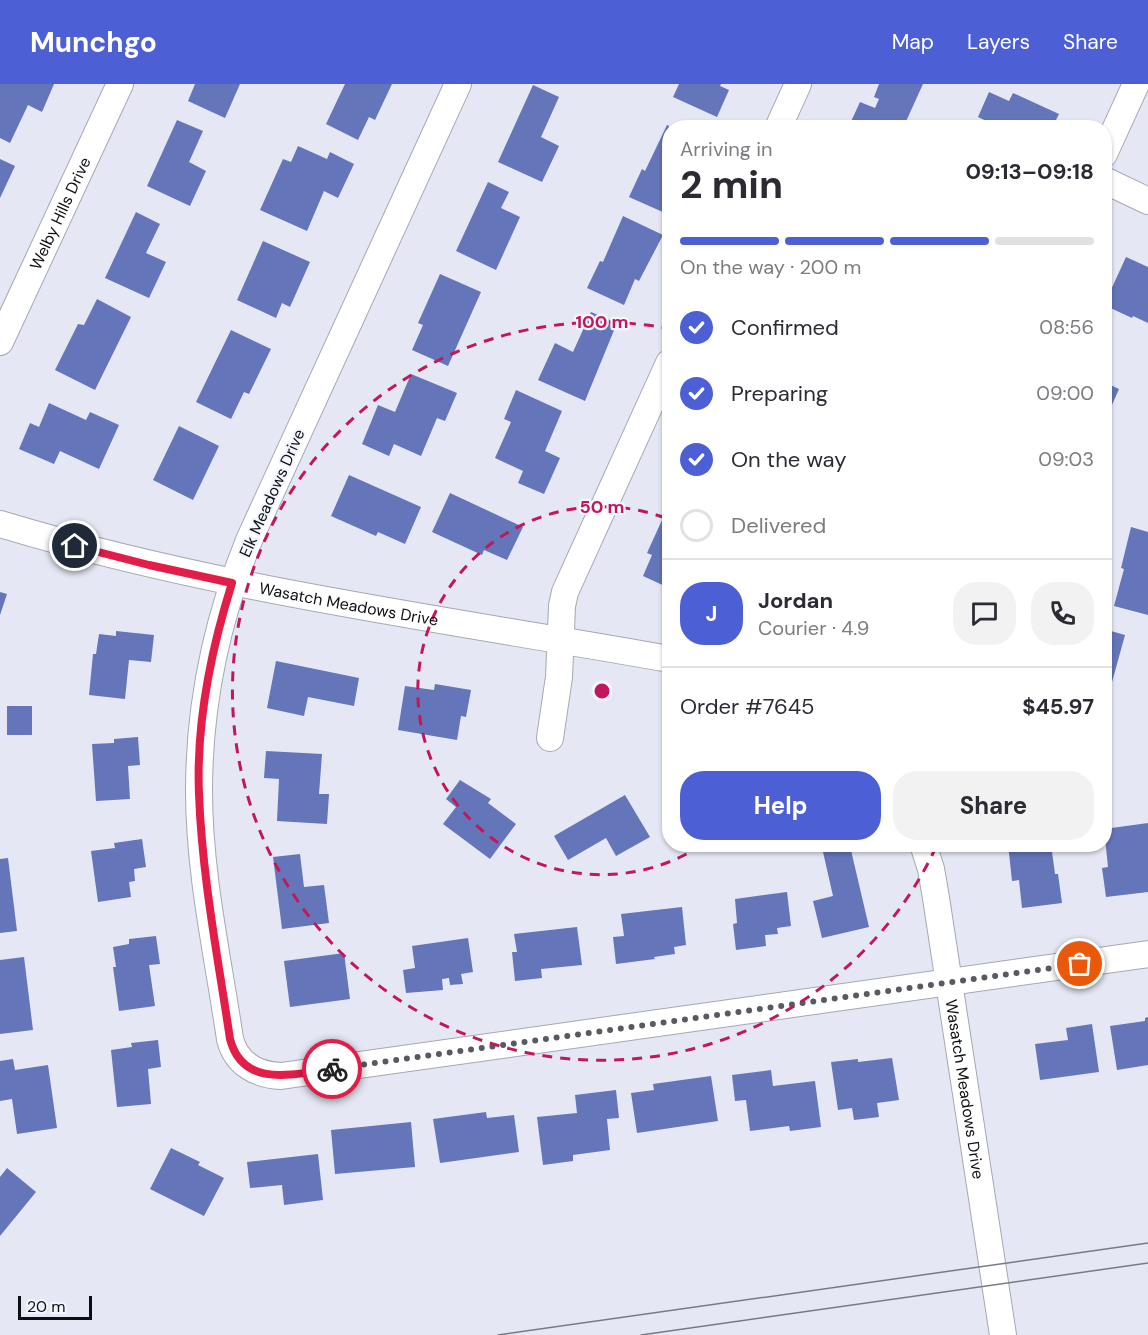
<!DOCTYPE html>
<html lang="en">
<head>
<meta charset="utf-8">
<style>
	body { margin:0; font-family:"DM Sans",sans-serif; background:#f2f2f3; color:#2b2b33; height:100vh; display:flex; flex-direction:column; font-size:22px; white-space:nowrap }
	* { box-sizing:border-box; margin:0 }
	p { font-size:20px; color:#7c7c81 }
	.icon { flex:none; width:33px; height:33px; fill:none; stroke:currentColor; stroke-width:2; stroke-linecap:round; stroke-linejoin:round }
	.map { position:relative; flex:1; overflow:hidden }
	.sheet { position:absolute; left:662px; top:36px; width:450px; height:732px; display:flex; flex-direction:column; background:#fff; border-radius:24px; box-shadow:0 2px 4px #0004 }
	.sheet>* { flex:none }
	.scale { position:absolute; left:18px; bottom:15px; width:74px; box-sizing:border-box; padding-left:6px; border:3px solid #0d0e12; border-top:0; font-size:16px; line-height:21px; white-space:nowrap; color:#0d0e12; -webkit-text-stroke:4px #f3f6ff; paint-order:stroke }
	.pin { position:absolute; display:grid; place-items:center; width:51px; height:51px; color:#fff; margin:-26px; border:3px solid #fff; border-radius:50%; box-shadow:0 2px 6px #0007 }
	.courier { position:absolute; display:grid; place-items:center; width:60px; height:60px; margin:-30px; border:4px solid #e11d48; border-radius:50%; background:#fff; color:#222; box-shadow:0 2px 8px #0007 }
	.head em { font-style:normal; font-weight:700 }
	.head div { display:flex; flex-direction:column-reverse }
	.head { display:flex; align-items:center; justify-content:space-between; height:102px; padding:0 18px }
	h1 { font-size:39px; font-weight:700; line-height:45px }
	.bar { display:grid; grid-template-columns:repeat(4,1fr); gap:9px 6px; align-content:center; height:72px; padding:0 18px }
	.bar i { height:8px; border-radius:4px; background:#e1e1e2 }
	.bar .on { background:#4d5fd4 }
	.bar p { grid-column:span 4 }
	.line { display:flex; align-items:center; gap:15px; padding:0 18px; border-top:2px solid #e1e1e2 }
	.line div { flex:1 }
	.round { display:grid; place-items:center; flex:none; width:63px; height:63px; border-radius:24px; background:#f2f2f3 }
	ol { padding:0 18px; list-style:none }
	li { display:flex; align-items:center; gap:18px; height:66px }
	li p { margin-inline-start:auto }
	li .icon { padding:6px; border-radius:50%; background:#4d5fd4; color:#fff; stroke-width:4 }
	li:last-child { color:#7c7c81 }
	li i { width:33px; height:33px; border:3px solid #e1e1e2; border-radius:50% }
	.button { display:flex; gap:12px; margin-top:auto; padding:12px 18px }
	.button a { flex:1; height:69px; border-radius:24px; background:#4d5fd4; color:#fff; font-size:24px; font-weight:700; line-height:69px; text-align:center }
	.button a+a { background:#f2f2f3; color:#2b2b33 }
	header { display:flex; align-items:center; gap:36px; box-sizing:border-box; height:84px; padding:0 30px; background:#4d5fd4; color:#fff }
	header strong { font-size:28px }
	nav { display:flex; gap:33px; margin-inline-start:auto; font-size:21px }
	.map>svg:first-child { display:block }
	.building { fill:#6475b9 }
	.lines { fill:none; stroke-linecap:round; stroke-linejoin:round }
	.minor-casing { stroke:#a4a8b2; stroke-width:28 }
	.minor { stroke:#fff; stroke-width:26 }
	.tram { stroke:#787a82; stroke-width:1.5 }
	.done { stroke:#595a61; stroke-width:6; stroke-dasharray:0 10.8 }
	.route { stroke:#e11d48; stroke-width:8 }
	.ring { fill:none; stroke:#c2185b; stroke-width:3; stroke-dasharray:10 8 }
	.labels { text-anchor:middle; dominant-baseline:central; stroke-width:4.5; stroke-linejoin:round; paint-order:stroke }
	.street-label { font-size:16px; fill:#0d0e12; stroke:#f3f6ff }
	.centre { fill:#c2185b; stroke:#f3f6ff; stroke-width:3 }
	.ring-label { font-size:18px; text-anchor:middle; font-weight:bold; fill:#c2185b; stroke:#f3f6ff; stroke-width:4.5; stroke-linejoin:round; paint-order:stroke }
</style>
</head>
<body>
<header>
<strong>Munchgo</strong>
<nav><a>Map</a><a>Layers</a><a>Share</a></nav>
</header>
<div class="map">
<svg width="1148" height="1251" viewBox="0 0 1148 1251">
	<rect width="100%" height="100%" fill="#e5e8f4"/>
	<g class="building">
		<path d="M0 0H54L42 28 28 21 10 59 0 54Z"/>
		<path d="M195 0H240L225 34 188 17Z"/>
		<path d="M345 0H392L375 36 369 33 358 56 326 40Z"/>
		<path d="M679 0H721L720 2 729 6 717 33 673 13Z"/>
		<path d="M879 0H923L903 44H848L860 18 875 24 879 15 874 13Z"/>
		<path d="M533 1 559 13 541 53 559 62 542 98 498 78Z"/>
		<path d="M989 8 1009 17 1013 9 1059 30 1052 44H996L997 42 978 33Z"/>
		<path d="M177 36 203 47 189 78 206 87 190 122 147 102Z"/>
		<path d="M667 41 669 42V120L665 129 629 113 642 85 645 87Z"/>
		<path d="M298 62 327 75 330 68 354 80 338 114 324 107 307 147 260 126 283 75 291 78Z"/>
		<path d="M0 75 15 82 0 114Z"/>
		<path d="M488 98 509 108 501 124 520 133 496 186 456 167Z"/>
		<path d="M136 128 160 140 146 169 166 178 149 214 105 194Z"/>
		<path d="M623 132 663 151 639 197 635 195 624 221 587 204 600 177 603 178Z"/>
		<path d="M263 157 310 178 290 223 282 219 276 234 237 216Z"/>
		<path d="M1126 173 1148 183V239L1133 232 1132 234 1104 221Z"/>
		<path d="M440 190 481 208 448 282 412 266 423 241 418 239Z"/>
		<path d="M97 215 131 233 95 306 55 286 78 240 84 241Z"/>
		<path d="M591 228 617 239 585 317 538 296 555 259 573 268Z"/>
		<path d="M231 246 271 265 249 310 244 308 231 335 196 318Z"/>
		<path d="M411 290 457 309 445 337 437 334 421 372 394 360 389 372 362 360 378 321 395 328Z"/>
		<path d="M1104 298 1119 305 1104 339Z"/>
		<path d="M516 306 562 327 545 367 560 374 544 410 518 399 523 387 495 374 511 338 504 335Z"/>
		<path d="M49 319 86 336 90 328 119 341 99 385 60 367 54 380 19 365 30 339 39 343Z"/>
		<path d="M179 342 219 362 193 416 153 396Z"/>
		<path d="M349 391 421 423 405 460 378 448 376 452 331 432Z"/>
		<path d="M450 409 523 443 507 476 484 466 482 471 432 448Z"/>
		<path d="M662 436 669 440V504L643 492 652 471 647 469Z"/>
		<path d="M1131 443 1148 448V531L1114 522 1124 485 1121 484Z"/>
		<path d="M0 508 7 510 0 531Z"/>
		<path d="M1104 545 1125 551 1106 620 1104 619Z"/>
		<path d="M116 547 154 551 151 578 129 576 125 615 89 611 93 570H96L99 550 116 552Z"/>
		<path d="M276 577 359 594 354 622 308 613 304 632 267 624Z"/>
		<path d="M435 600 471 606 466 633 461 632 457 656 398 646 405 602 434 606Z"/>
		<rect x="7" y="622" width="25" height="29"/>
		<path d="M138 653 140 681 128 682 130 715 96 717 92 660 114 659V655Z"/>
		<path d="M266 667 322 670 319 710H329L327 740 277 737 279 695 264 694Z"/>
		<path d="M1104 673H1110L1111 699H1109L1110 710H1104Z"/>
		<path d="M460 696 491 715 488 719 516 740 490 775 443 740 456 723 446 715Z"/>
		<path d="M625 711 650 753 616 772 606 754 568 776 554 752Z"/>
		<path d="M1148 739V808L1106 813 1102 784 1108 783 1104 745Z"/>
		<path d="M142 755 146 783 134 785 135 797 129 798 131 813 98 818 91 767 115 764 114 759Z"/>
		<path d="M1008 760H1051L1055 790H1058L1062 819 1022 824 1019 796 1012 797Z"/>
		<path d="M850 762 869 843 822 854 813 817 833 812 823 768Z"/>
		<path d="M300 770 304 803 324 801 329 839 282 845 273 773Z"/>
		<path d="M8 774 17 847 0 849V775Z"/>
		<path d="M787 808 791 842 777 844 778 850 765 851 766 862 736 866 733 840 737 839 735 815Z"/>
		<path d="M682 823 686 861 674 863 675 870 654 873 655 875 616 880 613 853 624 852 621 830Z"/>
		<path d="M577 843 582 881 541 885 542 894 515 897 512 868H517L514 850Z"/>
		<path d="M156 852 160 880 149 881 155 922 119 927 113 883H116L113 863 129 860V855Z"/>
		<path d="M468 854 473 888 461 890 463 900 450 901 449 894 442 895 443 906 406 909 403 886 415 884 412 862Z"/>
		<path d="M344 869 350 915 290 923 284 877Z"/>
		<path d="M24 873 33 946 0 950V876Z"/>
		<path d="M1148 933V981L1117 986 1110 942 1145 937V934Z"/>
		<path d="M1092 940 1099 988 1040 996 1035 960 1068 956 1066 944Z"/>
		<path d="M158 956 161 983 148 985 151 1020 117 1023 111 966 132 963 131 959Z"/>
		<path d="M892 974 899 1016 877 1019 879 1033 854 1036 852 1024 838 1026 831 978 858 975V978Z"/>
		<path d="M13 975 15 986 48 981 57 1044 17 1050 12 1015 0 1017V977Z"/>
		<path d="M771 986 773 1002 815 997 821 1043 790 1047 789 1042 750 1047 746 1016 735 1017 732 991Z"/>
		<path d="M711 992 718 1037 637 1049 631 1009 654 1006 653 1000Z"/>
		<path d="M616 1006 619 1034 607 1035 610 1066 573 1071V1077L543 1081 537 1033 577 1029 575 1011Z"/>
		<path d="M486 1028 487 1034 514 1031 519 1068 440 1079 433 1035Z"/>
		<path d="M411 1038 415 1083 335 1090 331 1046Z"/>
		<path d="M171 1064 200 1078 198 1081 224 1094 204 1132 150 1105Z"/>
		<path d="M318 1070 323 1116 284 1121 282 1101 250 1104 247 1078Z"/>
		<path d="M7 1084 36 1108 0 1152V1093Z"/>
	</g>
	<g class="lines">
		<g class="minor-casing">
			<g id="minor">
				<path d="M458 0 250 454C217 535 199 619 199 707 199 790 218 873 230 955 236 979 256 991 281 992L1148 870"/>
				<path d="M778 44 798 0"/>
				<path d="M1104 70 1136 0"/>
				<path d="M1104 96 1148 117"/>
				<path id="s1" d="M0 258 120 0"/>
				<path id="s2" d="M0 440C218 506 445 535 669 575"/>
				<path d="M550 654 559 593 562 522 565 508 669 279"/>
				<path id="s3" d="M923 760 931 785 936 814 1003 1251"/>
			</g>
		</g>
		<use href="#minor" class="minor"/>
		<g class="tram">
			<path d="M498 1251 1148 1159"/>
			<path d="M641 1251 1148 1179"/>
		</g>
	</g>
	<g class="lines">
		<path class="done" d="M332 985 1080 880"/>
		<path class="route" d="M75 462 149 481 232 499C211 566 196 639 199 710 202 792 218 874 230 955 243 1005 294 990 332 985"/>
	</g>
	<g class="ring">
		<path d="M702 761A184 184 0 1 1 668 435"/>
		<path d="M936 763A369 369 0 1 1 666 244"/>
	</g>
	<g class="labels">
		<g class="street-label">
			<text stroke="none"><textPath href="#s1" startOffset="142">Welby Hills Drive</textPath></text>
			<text transform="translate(272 409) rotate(-66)">Elk Meadows Drive</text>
			<text stroke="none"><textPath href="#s2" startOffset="358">Wasatch Meadows Drive</textPath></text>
			<text stroke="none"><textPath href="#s3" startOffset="249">Wasatch Meadows Drive</textPath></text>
		</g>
	</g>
	<circle cx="602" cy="607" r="9" class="centre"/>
	<g class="ring-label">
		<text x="602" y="244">100 m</text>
		<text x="602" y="429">50 m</text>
	</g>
</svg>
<div class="scale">20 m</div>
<div class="pin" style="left:1080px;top:880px;background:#ea580c"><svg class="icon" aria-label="bag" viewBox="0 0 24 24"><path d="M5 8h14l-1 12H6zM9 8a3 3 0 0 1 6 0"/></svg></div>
<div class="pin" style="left:75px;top:462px;background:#1f2937"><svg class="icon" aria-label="home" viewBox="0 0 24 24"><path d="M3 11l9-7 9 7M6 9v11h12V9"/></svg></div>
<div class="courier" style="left:332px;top:985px"><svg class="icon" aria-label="bike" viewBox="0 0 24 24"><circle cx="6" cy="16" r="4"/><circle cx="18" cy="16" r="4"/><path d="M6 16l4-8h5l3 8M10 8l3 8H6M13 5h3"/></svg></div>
<section class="sheet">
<div class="head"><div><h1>2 min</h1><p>Arriving in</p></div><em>09:13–09:18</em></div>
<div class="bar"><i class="on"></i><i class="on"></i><i class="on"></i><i></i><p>On the way · 200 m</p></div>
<ol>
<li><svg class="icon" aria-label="check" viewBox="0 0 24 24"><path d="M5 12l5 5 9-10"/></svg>Confirmed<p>08:56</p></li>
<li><svg class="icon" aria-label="check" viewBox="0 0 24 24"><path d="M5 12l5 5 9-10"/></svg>Preparing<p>09:00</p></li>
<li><svg class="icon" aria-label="check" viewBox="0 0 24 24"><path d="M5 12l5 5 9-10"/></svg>On the way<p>09:03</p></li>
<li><i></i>Delivered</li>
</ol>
<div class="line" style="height:108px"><b class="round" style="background:#4d5fd4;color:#fff">J</b><div><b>Jordan</b><p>Courier · 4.9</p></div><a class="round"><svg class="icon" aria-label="chat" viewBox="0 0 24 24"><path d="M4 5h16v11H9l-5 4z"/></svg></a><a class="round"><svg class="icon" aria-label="phone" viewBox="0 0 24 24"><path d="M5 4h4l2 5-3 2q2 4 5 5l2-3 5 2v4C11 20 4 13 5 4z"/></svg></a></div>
<div class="line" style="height:78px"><div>Order #7645</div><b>$45.97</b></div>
<div class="button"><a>Help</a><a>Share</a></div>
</section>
</div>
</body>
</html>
